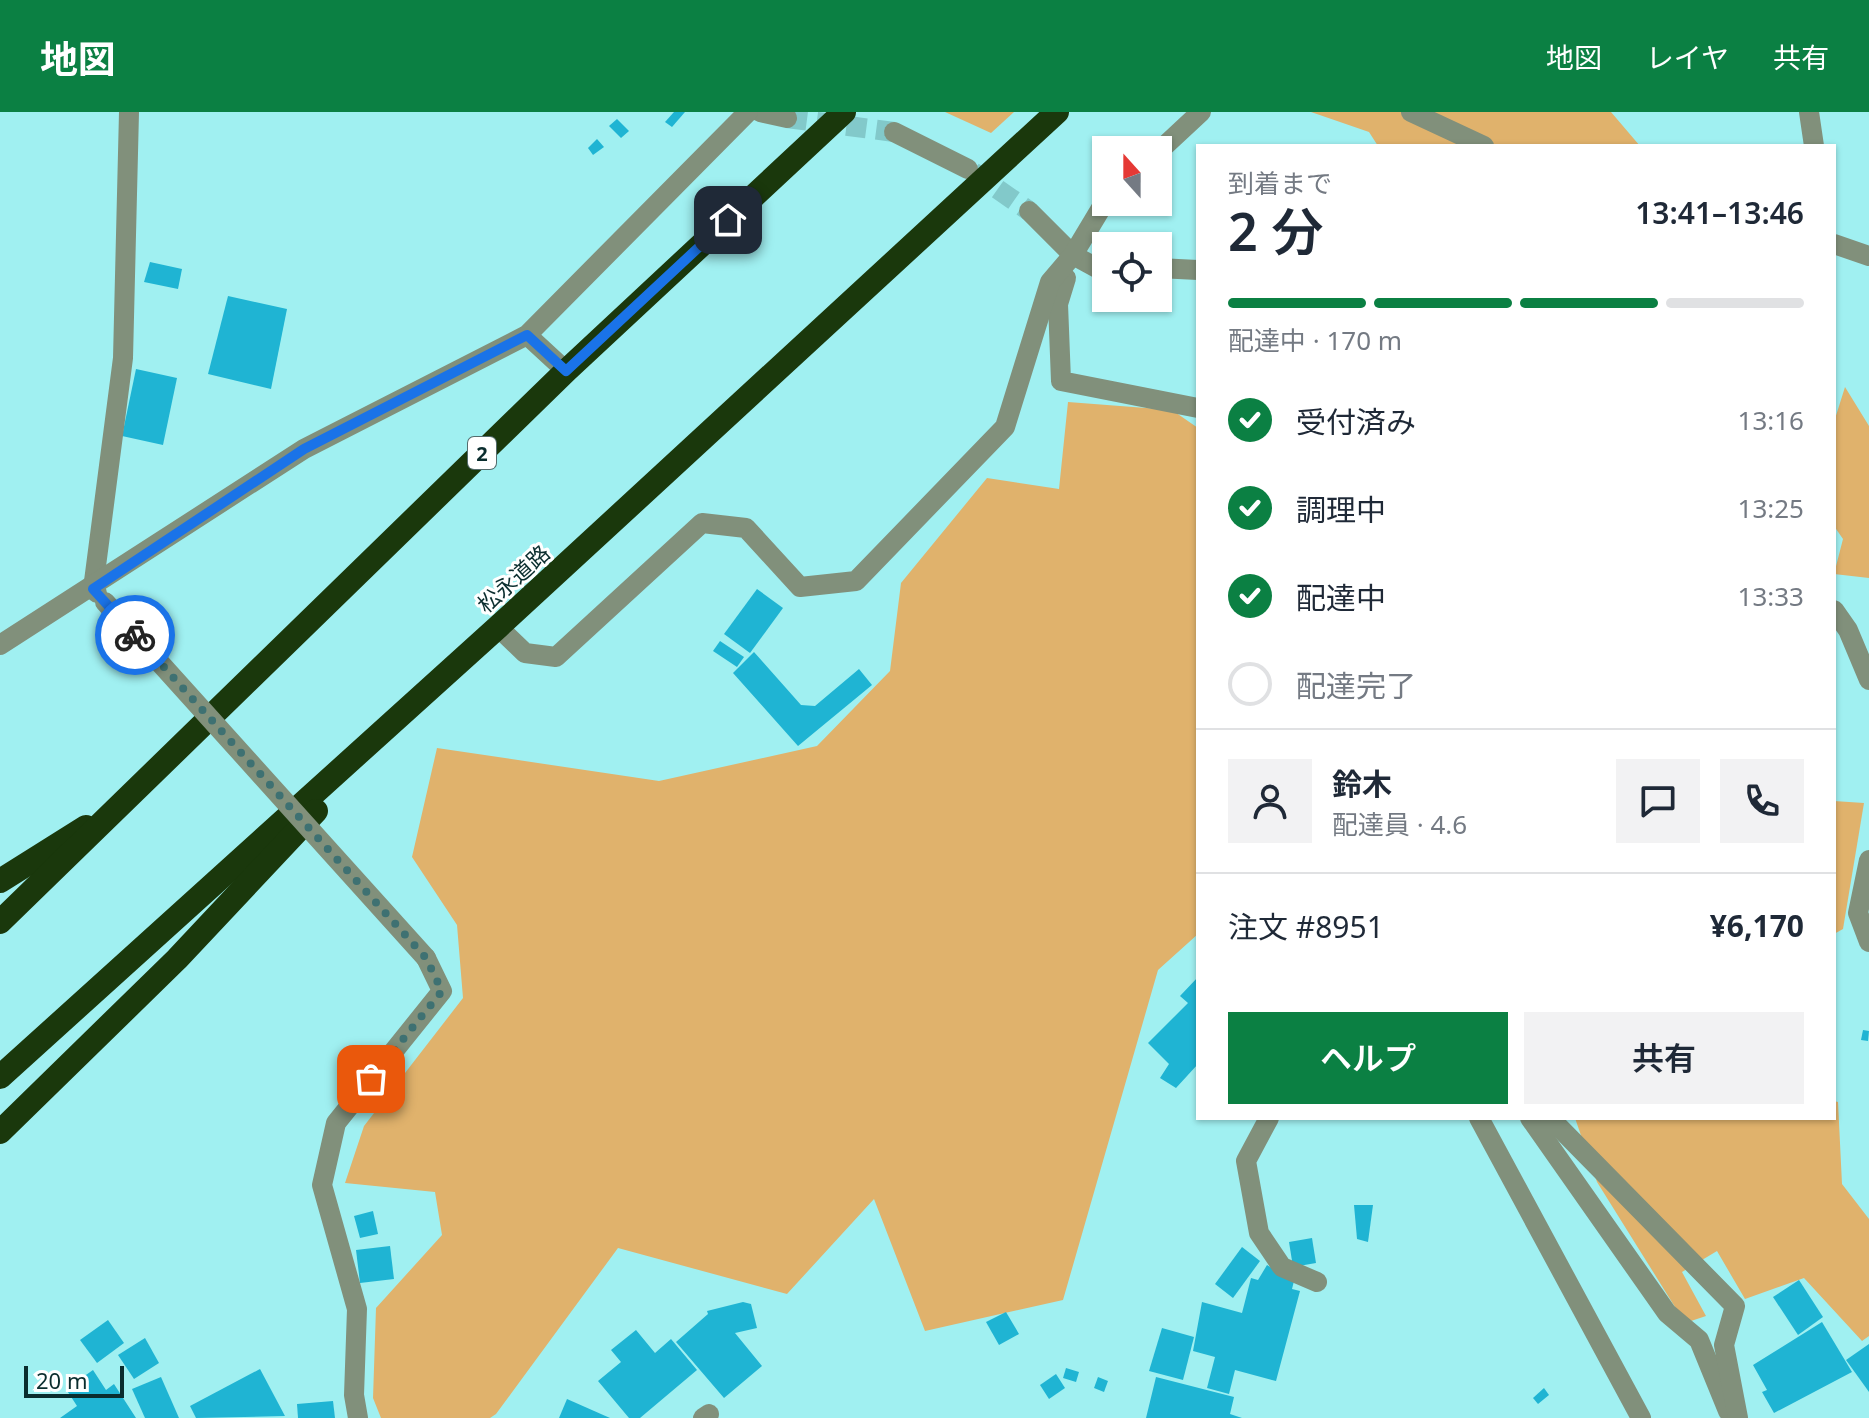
<!DOCTYPE html>
<html lang="ja">
<head>
<meta charset="utf-8">
<style>
	body { margin:0; font-family:"Noto Sans","Noto Sans JP",sans-serif; background:#f2f2f3; color:#1f2937; height:100vh; display:flex; flex-direction:column; font-size:30px; white-space:nowrap }
	* { box-sizing:border-box; margin:0 }
	p { font-size:26px; color:#747a83 }
	.icon { flex:none; width:44px; height:44px; fill:none; stroke:currentColor; stroke-width:2; stroke-linecap:round; stroke-linejoin:round }
	.map { position:relative; flex:1; overflow:hidden }
	.sheet { position:absolute; left:1196px; top:32px; width:640px; height:976px; display:flex; flex-direction:column; background:#fff; border-radius:0px; box-shadow:0 2px 6px #0004 }
	.sheet>* { flex:none }
	.needle { width:52px; rotate:339deg }
	.tools { position:absolute; left:1092px; top:24px; display:grid; gap:16px }
	.tools a { display:grid; place-items:center; width:80px; height:80px; border-radius:0px; background:#fff; box-shadow:0 2px 6px #0004; font-size:40px }
	.scale { position:absolute; left:24px; bottom:20px; width:100px; box-sizing:border-box; padding-left:8px; border:4px solid #0a2d2e; border-top:0; font-size:22px; line-height:28px; white-space:nowrap; color:#0a2d2e; -webkit-text-stroke:6px #fff; paint-order:stroke }
	.pin { position:absolute; display:grid; place-items:center; width:68px; height:68px; color:#fff; margin:-34px; border-radius:16px; box-shadow:0 4px 12px #0006 }
	.courier { position:absolute; display:grid; place-items:center; width:80px; height:80px; margin:-40px; border:6px solid #1a73e8; border-radius:50%; background:#fff; color:#222; box-shadow:0 2px 10px #0007 }
	.headline em { font-style:normal; font-weight:600 }
	.headline div { display:flex; flex-direction:column-reverse }
	.headline { display:flex; align-items:center; justify-content:space-between; height:136px; padding:0 32px }
	h1 { font-size:52px; font-weight:600; line-height:60px }
	.bar { display:grid; grid-template-columns:repeat(4,1fr); gap:12px 8px; align-content:center; height:96px; padding:0 32px }
	.bar i { height:10px; border-radius:6px; background:#e0e1e3 }
	.bar .on { background:#0b8043 }
	.bar p { grid-column:span 4 }
	.line { display:flex; align-items:center; gap:20px; padding:0 32px; border-top:2px solid #e0e1e3 }
	.line div { flex:1 }
	.round { display:grid; place-items:center; flex:none; width:84px; height:84px; border-radius:0px; background:#f2f2f3 }
	ol { padding:0 32px; list-style:none }
	li { display:flex; align-items:center; gap:24px; height:88px }
	li p { margin-inline-start:auto }
	li .icon { padding:8px; border-radius:50%; background:#0b8043; color:#fff; stroke-width:4 }
	li:last-child { color:#747a83 }
	li i { width:44px; height:44px; border:4px solid #e0e1e3; border-radius:50% }
	.cta { display:flex; gap:16px; margin-top:auto; padding:16px 32px }
	.cta a { flex:1; height:92px; border-radius:0px; background:#0b8043; color:#fff; font-size:32px; font-weight:600; line-height:92px; text-align:center }
	.cta a+a { background:#f2f2f3; color:#1f2937 }
	header { display:flex; align-items:center; gap:48px; box-sizing:border-box; height:112px; padding:0 40px; background:#0b8043; color:#fff }
	header strong { font-size:38px }
	nav { display:flex; gap:44px; margin-inline-start:auto; font-size:28px }
	.map>svg:first-child { display:block }
	.green { fill:#e0b26c }
	.building { fill:#1fb4d3 }
	.lines { fill:none; stroke-linecap:round; stroke-linejoin:round }
	.minor-tunnel { stroke:#82c9ca; stroke-width:20; stroke-dasharray:20 10; stroke-linecap:butt }
	.minor { stroke:#81907b; stroke-width:20 }
	.highway { stroke:#1a380c; stroke-width:24 }
	.minor-bridge { stroke:#81907b; stroke-width:20 }
	.done { stroke:#3e7172; stroke-width:8; stroke-dasharray:0 14.4 }
	.route { stroke:#1a73e8; stroke-width:10 }
	.labels { text-anchor:middle; dominant-baseline:central; stroke-width:6; stroke-linejoin:round; paint-order:stroke }
	.shield { fill:#fff; stroke:#546c6d; stroke-width:2 }
	.shield-label { font-size:20px; font-weight:bold; fill:#0a2d2e }
	.street-label { font-size:22px; fill:#0a2d2e; stroke:#fff }
</style>
</head>
<body>
<header>
<strong>地図</strong>
<nav><a>地図</a><a>レイヤ</a><a>共有</a></nav>
</header>
<div class="map">
<svg width="1869" height="1306" viewBox="0 0 1869 1306">
	<rect width="100%" height="100%" fill="#a0f0f1"/>
	<g class="green">
		<path d="M945 0H1014L991 21Z"/>
		<path d="M1311 0H1611L1640 34H1378L1369 20Z"/>
		<path d="M1845 275 1869 314V466L1834 462 1843 427 1834 414V310Z"/>
		<path d="M1068 290 1172 298 1198 316V822L1158 858 1063 1188 925 1219 874 1087 787 1182 618 1136 496 1302 490 1306H381L373 1286 376 1196 442 1123 435 1080 345 1071 364 1014 463 886 457 813 412 745 437 636 659 669 817 634 890 559 901 471 987 366 1059 377Z"/>
		<path d="M1834 689 1864 691 1843 817 1834 822Z"/>
		<path d="M1834 989 1838 990 1842 1072 1869 1107V1224L1862 1229 1804 1166 1745 1187 1717 1139 1682 1160 1706 1204 1685 1211 1597 1070 1575 1006H1834Z"/>
	</g>
	<g class="building">
		<path d="M674 0H685L672 15 665 10Z"/>
		<path d="M617 7 629 19 621 26 609 14Z"/>
		<path d="M597 27 604 35 593 43 588 36Z"/>
		<path d="M150 150 182 157 178 177 144 170Z"/>
		<path d="M228 184 287 197 271 277 208 262Z"/>
		<path d="M136 257 177 266 163 333 122 324Z"/>
		<path d="M757 477 783 496 750 541 724 522Z"/>
		<path d="M720 529 744 545 737 555 713 539Z"/>
		<path d="M754 540 801 593 815 594 859 557 872 573 798 634 733 561Z"/>
		<path d="M1198 865V952L1176 976 1160 966 1169 952 1148 931 1188 891 1180 884Z"/>
		<path d="M1863 918 1869 919 1868 929 1861 928Z"/>
		<path d="M1354 1093H1373L1368 1130 1357 1127Z"/>
		<path d="M373 1099 378 1122 360 1126 354 1104Z"/>
		<path d="M1312 1126 1316 1151 1293 1155 1289 1130Z"/>
		<path d="M390 1134 394 1167 360 1171 356 1138Z"/>
		<path d="M1242 1135 1260 1149 1233 1186 1215 1172Z"/>
		<path d="M1267 1153 1294 1169 1292 1177 1300 1179 1276 1269 1235 1258 1229 1282 1207 1276 1215 1245 1193 1239 1202 1190 1242 1201 1251 1166 1258 1168Z"/>
		<path d="M1799 1168 1823 1205 1798 1223 1773 1185Z"/>
		<path d="M743 1190 751 1192 757 1216 735 1221 762 1254 724 1286 676 1230 708 1202 707 1199Z"/>
		<path d="M1006 1200 1019 1222 999 1233 986 1210Z"/>
		<path d="M108 1208 124 1231 97 1251 80 1228Z"/>
		<path d="M1822 1210 1852 1260 1774 1301 1762 1280 1767 1278 1753 1253Z"/>
		<path d="M1162 1216 1194 1225 1183 1268 1149 1259Z"/>
		<path d="M636 1218 655 1241 671 1227 697 1258 640 1306H629L598 1269 621 1250 611 1238Z"/>
		<path d="M145 1226 159 1251 134 1267 118 1243Z"/>
		<path d="M1869 1232V1280L1846 1248Z"/>
		<path d="M1066 1256 1079 1260 1076 1270 1063 1266Z"/>
		<path d="M260 1257 285 1304 196 1306 190 1294Z"/>
		<path d="M93 1258 106 1278 114 1272 136 1306H60L77 1294 66 1277Z"/>
		<path d="M1056 1262 1065 1276 1049 1287 1040 1273Z"/>
		<path d="M161 1265 179 1306H145L132 1277Z"/>
		<path d="M1098 1265 1108 1269 1104 1280 1094 1276Z"/>
		<path d="M1156 1265 1234 1285 1230 1302 1242 1306H1146Z"/>
		<path d="M1544 1276 1549 1283 1538 1292 1533 1286Z"/>
		<path d="M567 1287 610 1306H559Z"/>
		<path d="M333 1289 335 1306H298L297 1292Z"/>
	</g>
	<g class="lines">
		<g class="minor-tunnel">
			<path d="M787 6 894 20"/>
			<path d="M973 60 1029 99"/>
		</g>
		<g class="minor">
			<path d="M760 0 787 6"/>
			<path d="M1411 0 1484 34"/>
			<path d="M1809 0 1814 34"/>
			<path d="M894 20 968 57"/>
			<path d="M1158 40 1201 0"/>
			<path d="M1029 99 1073 143 1106 161"/>
			<path d="M1834 132 1869 144"/>
			<path d="M1158 156 1198 158"/>
			<path d="M1066 166 1058 192 1061 269 1198 296"/>
			<path d="M527 223 566 259"/>
			<path d="M97 481 93 477 123 246 129 0"/>
			<path d="M1834 498 1848 518 1869 568"/>
			<path d="M498 515 525 541 556 545 702 411 746 416 800 475 856 469 1005 315 1050 170 1073 143 1106 88"/>
			<path d="M0 533 304 337 527 223 748 0"/>
			<path d="M1869 748 1858 801 1869 830"/>
			<path d="M1269 1006 1246 1049 1259 1121 1282 1155 1317 1170"/>
			<path d="M1479 1006 1641 1306"/>
			<path d="M1530 1006 1667 1201 1699 1228 1728 1299"/>
			<path d="M1550 1006 1735 1194 1724 1233 1738 1306"/>
			<path d="M358 1306 354 1283 357 1197 322 1073 336 1011 442 879 426 846"/>
			<path d="M703 1306 709 1302"/>
		</g>
		<g class="highway">
			<path d="M0 769 86 715"/>
			<path d="M0 810 566 259 844 0"/>
			<path d="M0 965 498 515 1057 0"/>
			<path d="M0 1020 177 847 316 699"/>
		</g>
		<path class="minor-bridge" d="M105 490 426 846"/>
	</g>
	<g class="lines">
		<path class="done" d="M135 523 426 846 442 879 371 967"/>
		<path class="route" d="M135 523 93 477 304 337 527 223 566 259 728 108"/>
	</g>
	<g class="labels">
		<rect class="shield" x="468" y="325" width="28" height="32" rx="6"/>
		<g class="shield-label">
			<text x="482" y="341">2</text>
		</g>
		<g class="street-label">
			<text transform="translate(513 466) rotate(-42)">松永道路</text>
		</g>
	</g>
</svg>
<div class="tools">
<a><svg class="needle" viewBox="-14 -14 28 28"><path d="M0-13l5 13h-10z" fill="#e53935"/><path d="M0 13l5-13h-10z" fill="#747a83"/></svg></a>
<a><svg class="icon" aria-label="locate" viewBox="0 0 24 24"><circle cx="12" cy="12" r="6"/><path d="M12 2v4M12 18v4M2 12h4M18 12h4"/></svg></a>
</div>
<div class="scale">20 m</div>
<div class="pin" style="left:371px;top:967px;background:#ea580c"><svg class="icon" aria-label="bag" viewBox="0 0 24 24"><path d="M5 8h14l-1 12H6zM9 8a3 3 0 0 1 6 0"/></svg></div>
<div class="pin" style="left:728px;top:108px;background:#1f2937"><svg class="icon" aria-label="home" viewBox="0 0 24 24"><path d="M3 11l9-7 9 7M6 9v11h12V9"/></svg></div>
<div class="courier" style="left:135px;top:523px"><svg class="icon" aria-label="bike" viewBox="0 0 24 24"><circle cx="6" cy="16" r="4"/><circle cx="18" cy="16" r="4"/><path d="M6 16l4-8h5l3 8M10 8l3 8H6M13 5h3"/></svg></div>
<section class="sheet">
<div class="headline"><div><h1>2 分</h1><p>到着まで</p></div><em>13:41–13:46</em></div>
<div class="bar"><i class="on"></i><i class="on"></i><i class="on"></i><i></i><p>配達中 · 170 m</p></div>
<ol>
<li><svg class="icon" aria-label="check" viewBox="0 0 24 24"><path d="M5 12l5 5 9-10"/></svg>受付済み<p>13:16</p></li>
<li><svg class="icon" aria-label="check" viewBox="0 0 24 24"><path d="M5 12l5 5 9-10"/></svg>調理中<p>13:25</p></li>
<li><svg class="icon" aria-label="check" viewBox="0 0 24 24"><path d="M5 12l5 5 9-10"/></svg>配達中<p>13:33</p></li>
<li><i></i>配達完了</li>
</ol>
<div class="line" style="height:144px"><a class="round"><svg class="icon" aria-label="person" viewBox="0 0 24 24"><circle cx="12" cy="8" r="4"/><path d="M4 21q1-7 8-7t8 7"/></svg></a><div><b>鈴木</b><p>配達員 · 4.6</p></div><a class="round"><svg class="icon" aria-label="chat" viewBox="0 0 24 24"><path d="M4 5h16v11H9l-5 4z"/></svg></a><a class="round"><svg class="icon" aria-label="phone" viewBox="0 0 24 24"><path d="M5 4h4l2 5-3 2q2 4 5 5l2-3 5 2v4C11 20 4 13 5 4z"/></svg></a></div>
<div class="line" style="height:104px"><div>注文 #8951</div><b>¥6,170</b></div>
<div class="cta"><a>ヘルプ</a><a>共有</a></div>
</section>
</div>
</body>
</html>
